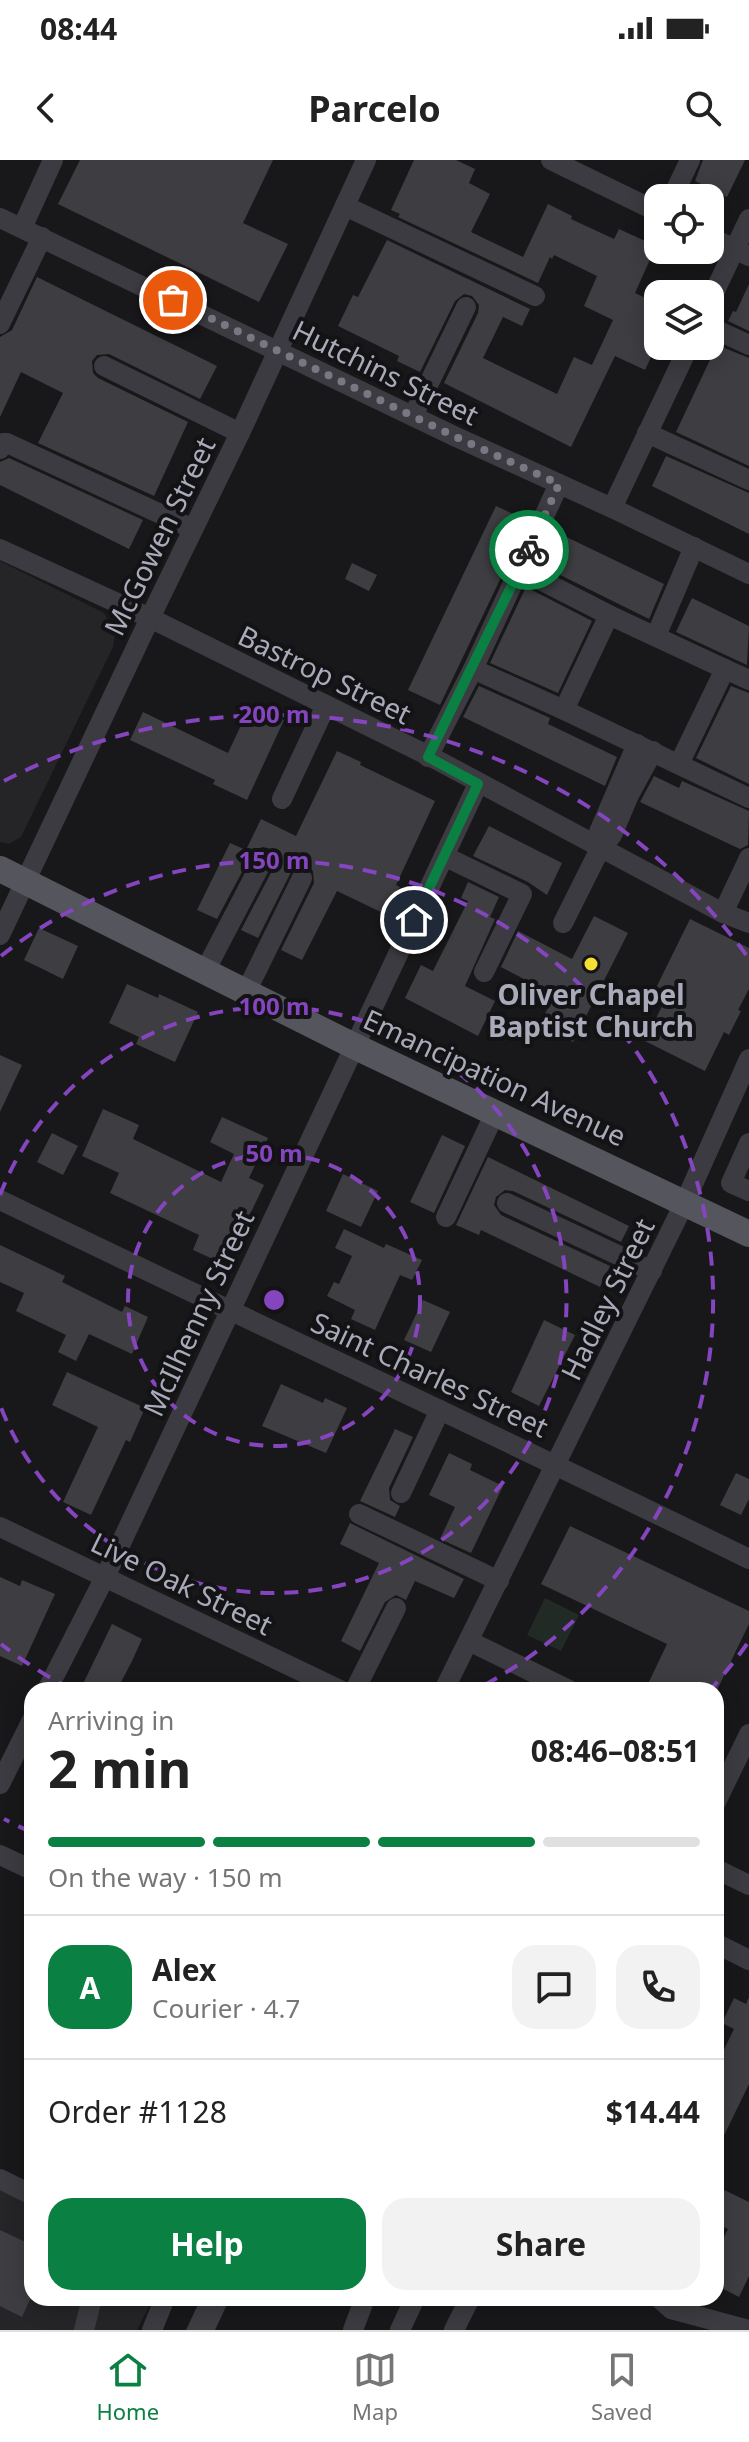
<!DOCTYPE html>
<html lang="en">
<head>
<meta charset="utf-8">
<style>
	body { margin:0; font-family:"Noto Sans",sans-serif; background:#f2f2f2; color:#222; height:100vh; display:flex; flex-direction:column; font-size:30px; white-space:nowrap }
	* { box-sizing:border-box; margin:0 }
	p { font-size:26px; color:#767676 }
	.icon { flex:none; width:44px; height:44px; fill:none; stroke:currentColor; stroke-width:2; stroke-linecap:round; stroke-linejoin:round }
	.map { position:relative; flex:1; overflow:hidden }
	.side { position:absolute; left:24px; top:1522px; width:700px; height:624px; display:flex; flex-direction:column; background:#fff; border-radius:24px; box-shadow:0 4px 20px #0003 }
	.side>* { flex:none }
	.fabs { position:absolute; left:644px; top:24px; display:grid; gap:16px }
	.fabs a { display:grid; place-items:center; width:80px; height:80px; border-radius:16px; background:#fff; box-shadow:0 4px 20px #0003; font-size:40px }
	.pin { position:absolute; display:grid; place-items:center; width:68px; height:68px; color:#fff; margin:-34px; border:4px solid #fff; border-radius:50%; box-shadow:0 2px 8px #0007 }
	.courier { position:absolute; display:grid; place-items:center; width:80px; height:80px; margin:-40px; border:6px solid #0b8043; border-radius:50%; background:#fff; color:#222; box-shadow:0 2px 10px #0007 }
	.overview em { font-style:normal; font-weight:700 }
	.overview div { display:flex; flex-direction:column-reverse }
	.overview { display:flex; align-items:center; justify-content:space-between; height:136px; padding:0 24px }
	h1 { font-size:52px; font-weight:700; line-height:60px }
	.bar { display:grid; grid-template-columns:repeat(4,1fr); gap:12px 8px; align-content:center; height:96px; padding:0 24px }
	.bar i { height:10px; border-radius:6px; background:#e0e0e0 }
	.bar .on { background:#0b8043 }
	.bar p { grid-column:span 4 }
	.line { display:flex; align-items:center; gap:20px; padding:0 24px; border-top:2px solid #e0e0e0 }
	.line div { flex:1 }
	.round { display:grid; place-items:center; flex:none; width:84px; height:84px; border-radius:24px; background:#f2f2f2 }
	.action { display:flex; gap:16px; margin-top:auto; padding:16px 24px }
	.action a { flex:1; height:92px; border-radius:24px; background:#0b8043; color:#fff; font-size:32px; font-weight:700; line-height:92px; text-align:center }
	.action a+a { background:#f2f2f2; color:#222 }
	.status { display:flex; justify-content:space-between; align-items:center; height:56px; padding:0 40px; background:#fff; direction:ltr }
	.status svg { height:22px; fill:currentColor }
	header { display:flex; justify-content:space-between; align-items:center; height:104px; padding:0 24px; background:#fff; font-size:36px; font-weight:700 }
	.tab-bar { display:flex; justify-content:space-around; align-items:center; height:112px; border-top:2px solid #e0e0e0; background:#fff; font-size:22px; color:#767676 }
	.tab-bar a { display:grid; justify-items:center; gap:4px }
	.tab-bar .on { color:#0b8043 }
	.map>svg:first-child { display:block }
	.built { fill:#252427 }
	.green { fill:#222a25 }
	.building { fill:#3e3d42 }
	.lines { fill:none; stroke-linecap:round; stroke-linejoin:round }
	.minor { stroke:#3b3b41; stroke-width:20 }
	.major { stroke:#55555e; stroke-width:26 }
	.done { stroke:#777882; stroke-width:8; stroke-dasharray:0 14.4 }
	.route { stroke:#0b8043; stroke-width:10 }
	.ring { fill:none; stroke:#8445be; stroke-width:4; stroke-dasharray:14 10 }
	.poi-dot { fill:#f5df35; stroke:#131315; stroke-width:3 }
	.labels { text-anchor:middle; dominant-baseline:central; stroke-width:8; stroke-linejoin:round; paint-order:stroke }
	.street-label { font-size:28px; fill:#aaabba; stroke:#131315 }
	.poi-label { font-size:28px; font-weight:bold; fill:#aaabba; stroke:#131315 }
	.centre { fill:#8445be; stroke:#131315; stroke-width:4 }
	.ring-label { font-size:24px; text-anchor:middle; font-weight:bold; fill:#8445be; stroke:#131315; stroke-width:8; stroke-linejoin:round; paint-order:stroke }
</style>
</head>
<body>
<div class="status"><b>08:44</b><svg viewBox="0 0 49 12"><path d="M0 12V9h3v3zM5 12V6h3v6zM10 12V3h3v9zM15 12V0h3v12zM26 1h20v11H26zM47 4h2v5h-2z"/></svg></div>
<header><svg class="icon" aria-label="back" viewBox="0 0 24 24"><path d="M15 5l-7 7 7 7"/></svg>Parcelo<svg class="icon" aria-label="search" viewBox="0 0 24 24"><circle cx="10" cy="10" r="6"/><path d="M15 15l6 6"/></svg></header>
<div class="map">
<svg width="749" height="2170" viewBox="0 0 749 2170">
	<rect width="100%" height="100%" fill="#18181a"/>
	<g class="built">
		<path d="M0 401 104 453 115 473 113 487 21 677 9 684 0 682Z"/>
		<path d="M0 2026 32 2043V2138H153L137 2170H0Z"/>
	</g>
	<path class="green" d="M545 1438 579 1455 561 1491 527 1475Z"/>
	<g class="building">
		<path d="M80 0H273L243 63 288 84 259 142 58 44Z"/>
		<path d="M414 0H456L475 9 469 23 490 34 471 72 523 97 548 44 572 56 571 59 614 79 619 69 656 86 635 133 658 144V182L645 210 615 196 571 287 444 223 478 153 479 145 472 136 464 134 455 141 420 212 397 201 399 196 338 166 353 135 358 137 387 80 530 149 522 166 503 157 483 198 557 234 574 197 592 205 613 160 584 146 597 116 554 95 552 99 550 97 538 123 398 57 400 54 391 50Z"/>
		<path d="M703 0H745L727 37 695 21Z"/>
		<path d="M37 117 217 206 200 239 109 194 97 195 92 201 93 213 98 218 188 262 154 336 38 283 63 233 21 212 0 257V177L12 170Z"/>
		<path d="M749 124V171L728 161 733 151 736 152Z"/>
		<path d="M717 185 749 198V306L676 272Z"/>
		<path d="M666 296 749 333V374L652 326Z"/>
		<path d="M9 298 143 360 129 389 0 325V302Z"/>
		<path d="M496 346 528 361 440 545 408 530Z"/>
		<path d="M552 370 664 424 649 459 536 403Z"/>
		<path d="M352 403 377 415 369 431 345 419Z"/>
		<path d="M526 427 592 461 558 533 490 503Z"/>
		<path d="M692 438 749 466 747 505 676 472Z"/>
		<path d="M479 526 550 558 548 564 617 597 605 626 463 557Z"/>
		<path d="M731 526 749 533V624L696 598Z"/>
		<path d="M251 544 284 560 247 640 213 624 215 620 130 580 143 552 228 593Z"/>
		<path d="M337 591 361 602 360 605 435 641 396 725 400 727 387 755 337 731 302 800 281 790 314 723 313 711 307 706 300 705 291 712 258 778 241 770 275 705 274 694 268 688 262 687 252 693 217 759 197 750 230 683 246 690 261 659 296 676Z"/>
		<path d="M654 616 679 628 682 621 749 651 748 685 740 689 640 642Z"/>
		<path d="M489 666 562 703 547 735 528 722 473 696Z"/>
		<path d="M468 722 499 737 490 757 495 759 465 826 495 841 478 876 405 838 421 805 433 811 468 741 461 738Z"/>
		<path d="M594 756 628 773 573 882 539 865 555 835 501 807 518 771 572 799Z"/>
		<path d="M690 759 749 788V829L738 850 741 851 729 875 724 872 705 911 645 881 664 842 652 836Z"/>
		<path d="M39 768 78 786 63 819 24 800Z"/>
		<path d="M127 824 158 838 159 834 198 852 175 902 136 884 139 877 109 863Z"/>
		<path d="M0 895 22 905 0 952Z"/>
		<path d="M103 949 139 965 133 979 221 1022 234 994 210 982 222 957 268 978 249 1018 264 1025 226 1105 193 1090 199 1075 110 1033 119 1013 82 996Z"/>
		<path d="M52 973 78 986 63 1015 37 1002Z"/>
		<path d="M442 975 465 986 434 1053 410 1042Z"/>
		<path d="M488 997 629 1066 621 1082 513 1031 505 1030 496 1037 494 1045 501 1055 610 1106 600 1127 481 1070 479 1075 456 1065Z"/>
		<path d="M343 1014 378 1031 361 1067 326 1051Z"/>
		<path d="M344 1069 384 1088 386 1084 422 1100 412 1120 400 1115 375 1170 351 1159 355 1150 327 1136 334 1122 339 1124 352 1096 335 1088Z"/>
		<path d="M0 1085 65 1116 62 1122 122 1152 125 1146 148 1157 132 1194 89 1174 76 1201 58 1192 66 1175 16 1151 24 1133 0 1122Z"/>
		<path d="M423 1140 450 1152 431 1192 404 1180Z"/>
		<path d="M544 1160 575 1175 539 1246 511 1232Z"/>
		<path d="M67 1212 145 1248 130 1282 126 1280 91 1355 63 1342 98 1267 52 1245Z"/>
		<path d="M281 1224 323 1243 325 1238 347 1248 326 1293 262 1266Z"/>
		<path d="M395 1269 413 1277 389 1328 390 1340 400 1346 395 1357 360 1341Z"/>
		<path d="M449 1293 472 1304 470 1310 503 1326 471 1393 440 1379 455 1347 429 1335Z"/>
		<path d="M736 1313 749 1319V1339L741 1355 720 1345Z"/>
		<path d="M350 1363 464 1419 454 1438 415 1421 406 1440 396 1435 385 1442 360 1491 341 1481 379 1403 340 1384Z"/>
		<path d="M570 1366 749 1451V1464L717 1530H645L667 1484 541 1424Z"/>
		<path d="M0 1417 20 1426 22 1420 55 1434 22 1506 0 1496Z"/>
		<path d="M112 1464 142 1479 132 1501 117 1530H80Z"/>
		<path d="M749 1837V1924L716 1992V1906L734 1869 722 1863 734 1838 746 1844Z"/>
		<path d="M716 2026 749 2042V2116L739 2137 716 2125V2093L728 2069 716 2063Z"/>
		<path d="M0 2070 32 2085V2135L22 2157 0 2146Z"/>
		<path d="M201 2138H230L215 2170H186Z"/>
	</g>
	<g class="lines">
		<g class="minor">
			<path d="M551 0 658 52"/>
			<path d="M672 38 690 0"/>
			<path d="M345 46 535 136"/>
			<path d="M0 58 454 276 612 348 749 414"/>
			<path d="M22 68 53 0"/>
			<path d="M710 77 749 96"/>
			<path d="M710 141 749 59"/>
			<path d="M0 164 42 77"/>
			<path d="M710 167 749 185"/>
			<path d="M104 206 240 273"/>
			<path d="M413 256 466 147"/>
			<path d="M647 273 749 320"/>
			<path d="M0 289 3 283H7L193 369"/>
			<path d="M559 324 473 509 564 550"/>
			<path d="M612 348 689 186"/>
			<path d="M0 389 150 458 437 600 723 753 749 763"/>
			<path d="M521 410 609 455"/>
			<path d="M656 476 694 387"/>
			<path d="M725 509 609 455 564 550 749 638"/>
			<path d="M637 584 599 672 600 689 612 675 629 635 653 591"/>
			<path d="M428 597 473 509"/>
			<path d="M679 604 725 509 749 520"/>
			<path d="M282 639 326 545"/>
			<path d="M444 696 522 734 484 812"/>
			<path d="M723 753 749 698"/>
			<path d="M563 763 600 689"/>
			<path d="M0 775 150 458 240 273 366 0"/>
			<path d="M205 811 263 700"/>
			<path d="M246 832 302 718"/>
			<path d="M749 983 731 1023 749 1031"/>
			<path d="M0 1040C249 1161 501 1277 749 1399"/>
			<path d="M507 1043 652 1111"/>
			<path d="M446 1057 495 953"/>
			<path d="M401 1333 440 1250"/>
			<path d="M359 1354 499 1421"/>
			<path d="M0 1367 340 1530"/>
			<path d="M469 1481 569 1530"/>
			<path d="M47 1530 105 1417 478 624"/>
			<path d="M355 1530 396 1448"/>
			<path d="M444 1530 685 1042 749 899"/>
			<path d="M0 1624 32 1560"/>
			<path d="M716 1642 749 1574"/>
			<path d="M0 1695 32 1710"/>
			<path d="M716 1709 749 1725"/>
			<path d="M716 1792 719 1785 749 1800"/>
			<path d="M0 2019 32 2035"/>
			<path d="M659 2138 671 2149 749 2170"/>
			<path d="M84 2170 92 2138"/>
			<path d="M152 2170 165 2138"/>
			<path d="M353 2170 365 2138"/>
			<path d="M400 2170 415 2138"/>
			<path d="M454 2170 470 2138"/>
		</g>
		<path class="major" d="M0 709 354 886 749 1074"/>
	</g>
	<g class="lines">
		<path class="done" d="M173 140 454 276 559 324 529 390"/>
		<path class="route" d="M414 760 478 624 428 597 529 390"/>
	</g>
	<g class="ring">
		<circle cx="274" cy="1140" r="146"/>
		<path d="M0 1035A293 293 0 1 1 0 1245"/>
		<path d="M71 1529A439 439 0 0 1 1 1484M1 796A439 439 0 1 1 477 1529"/>
		<path d="M747 1484A585 585 0 0 1 712 1528M31 1672A585 585 0 0 1 4 1659M4 621A585 585 0 0 1 747 796"/>
	</g>
	<circle class="poi-dot" cx="591" cy="804" r="8"/>
	<g class="labels">
		<g class="street-label">
			<text transform="translate(386 212) rotate(26)">Hutchins Street</text>
			<text transform="translate(159 376) rotate(-64)">McGowen Street</text>
			<text transform="translate(325 514) rotate(26)">Bastrop Street</text>
			<text transform="translate(495 917) rotate(25)">Emancipation Avenue</text>
			<text transform="translate(607 1139) rotate(-64)">Hadley Street</text>
			<text transform="translate(198 1153) rotate(-65)">McIlhenny Street</text>
			<text transform="translate(430 1214) rotate(25)">Saint Charles Street</text>
			<text transform="translate(182 1423) rotate(26)">Live Oak Street</text>
		</g>
		<g class="poi-label">
			<text x="591" y="834">Oliver Chapel<tspan x="591" dy="32">Baptist Church</tspan></text>
		</g>
	</g>
	<circle cx="274" cy="1140" r="12" class="centre"/>
	<g class="ring-label">
		<text x="274" y="563">200 m</text>
		<text x="274" y="709">150 m</text>
		<text x="274" y="855">100 m</text>
		<text x="274" y="1002">50 m</text>
	</g>
</svg>
<div class="fabs">
<a><svg class="icon" aria-label="locate" viewBox="0 0 24 24"><circle cx="12" cy="12" r="6"/><path d="M12 2v4M12 18v4M2 12h4M18 12h4"/></svg></a>
<a><svg class="icon" aria-label="layers" viewBox="0 0 24 24"><path d="M12 4l9 5-9 5-9-5zM3 14l9 5 9-5"/></svg></a>
</div>
<div class="pin" style="left:173px;top:140px;background:#ea580c"><svg class="icon" aria-label="bag" viewBox="0 0 24 24"><path d="M5 8h14l-1 12H6zM9 8a3 3 0 0 1 6 0"/></svg></div>
<div class="pin" style="left:414px;top:760px;background:#1f2937"><svg class="icon" aria-label="home" viewBox="0 0 24 24"><path d="M3 11l9-7 9 7M6 9v11h12V9"/></svg></div>
<div class="courier" style="left:529px;top:390px"><svg class="icon" aria-label="bike" viewBox="0 0 24 24"><circle cx="6" cy="16" r="4"/><circle cx="18" cy="16" r="4"/><path d="M6 16l4-8h5l3 8M10 8l3 8H6M13 5h3"/></svg></div>
<section class="side">
<div class="overview"><div><h1>2 min</h1><p>Arriving in</p></div><em>08:46–08:51</em></div>
<div class="bar"><i class="on"></i><i class="on"></i><i class="on"></i><i></i><p>On the way · 150 m</p></div>
<div class="line" style="height:144px"><b class="round" style="background:#0b8043;color:#fff">A</b><div><b>Alex</b><p>Courier · 4.7</p></div><a class="round"><svg class="icon" aria-label="chat" viewBox="0 0 24 24"><path d="M4 5h16v11H9l-5 4z"/></svg></a><a class="round"><svg class="icon" aria-label="phone" viewBox="0 0 24 24"><path d="M5 4h4l2 5-3 2q2 4 5 5l2-3 5 2v4C11 20 4 13 5 4z"/></svg></a></div>
<div class="line" style="height:104px"><div>Order #1128</div><b>$14.44</b></div>
<div class="action"><a>Help</a><a>Share</a></div>
</section>
</div>
<nav class="tab-bar">
<a class="on"><svg class="icon" aria-label="home" viewBox="0 0 24 24"><path d="M3 11l9-7 9 7M6 9v11h12V9"/></svg>Home</a>
<a><svg class="icon" aria-label="map" viewBox="0 0 24 24"><path d="M3 6l6-2 6 2 6-2v14l-6 2-6-2-6 2zM9 4v14M15 6v14"/></svg>Map</a>
<a><svg class="icon" aria-label="saved" viewBox="0 0 24 24"><path d="M7 4h10v16l-5-4-5 4z"/></svg>Saved</a>
</nav>
</body>
</html>
